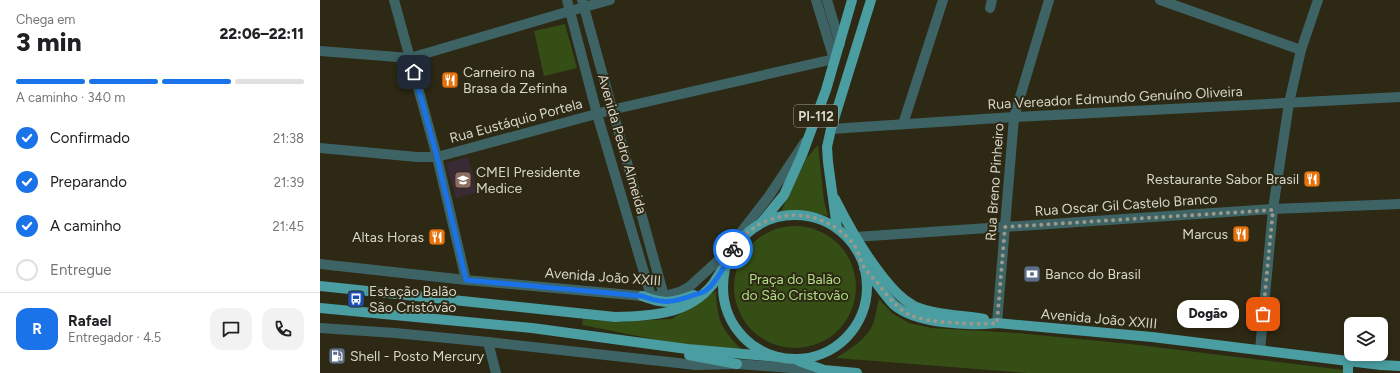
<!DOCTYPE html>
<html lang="pt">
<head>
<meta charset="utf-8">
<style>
	body { margin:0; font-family:Figtree,sans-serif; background:#f2f2f2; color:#202124; height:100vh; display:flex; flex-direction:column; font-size:15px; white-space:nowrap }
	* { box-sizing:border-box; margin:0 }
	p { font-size:13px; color:#757577 }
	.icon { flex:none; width:22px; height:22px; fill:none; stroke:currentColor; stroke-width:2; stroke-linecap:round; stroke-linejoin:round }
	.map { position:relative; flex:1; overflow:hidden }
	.panel { display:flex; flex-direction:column; background:#fff; width:320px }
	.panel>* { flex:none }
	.tools { position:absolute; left:1024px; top:317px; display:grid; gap:8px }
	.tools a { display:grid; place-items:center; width:44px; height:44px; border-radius:8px; background:#fff; box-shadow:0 2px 6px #0003; font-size:20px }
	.pin { position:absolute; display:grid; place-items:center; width:34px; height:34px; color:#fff; margin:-17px; border-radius:8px; box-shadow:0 2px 6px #0006 }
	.courier { position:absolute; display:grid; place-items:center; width:40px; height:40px; margin:-20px; border:3px solid #1a73e8; border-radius:50%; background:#fff; color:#222; box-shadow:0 1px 5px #0007 }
	.bubble { position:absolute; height:28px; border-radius:12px; background:#fff; box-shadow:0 2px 6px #0003; font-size:13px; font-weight:800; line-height:28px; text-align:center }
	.headline em { font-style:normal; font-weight:800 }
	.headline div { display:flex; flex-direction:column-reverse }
	.headline { display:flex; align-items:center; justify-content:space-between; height:68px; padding:0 16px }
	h1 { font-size:26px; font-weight:800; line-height:30px }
	.bar { display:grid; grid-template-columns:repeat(4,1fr); gap:6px 4px; align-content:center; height:48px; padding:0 16px }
	.bar i { height:5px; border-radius:3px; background:#e0e0e0 }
	.bar .current { background:#1a73e8 }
	.bar p { grid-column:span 4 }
	.line { display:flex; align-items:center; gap:10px; padding:0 16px; border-top:1px solid #e0e0e0 }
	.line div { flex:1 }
	.round { display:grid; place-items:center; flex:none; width:42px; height:42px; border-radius:12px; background:#f2f2f2 }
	ol { padding:0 16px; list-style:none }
	li { display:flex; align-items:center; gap:12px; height:44px }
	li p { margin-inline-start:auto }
	li .icon { padding:4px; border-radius:50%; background:#1a73e8; color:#fff; stroke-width:4 }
	li:last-child { color:#757577 }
	li i { width:22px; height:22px; border:2px solid #e0e0e0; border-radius:50% }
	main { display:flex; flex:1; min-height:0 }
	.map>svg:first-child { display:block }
	.education { fill:#3a2a36 }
	.green { fill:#344e15 }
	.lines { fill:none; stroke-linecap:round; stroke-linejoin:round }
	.minor { stroke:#3e6365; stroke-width:10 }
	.major { stroke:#4a9da1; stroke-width:10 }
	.done { stroke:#9c998a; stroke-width:4; stroke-dasharray:0 7.2 }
	.route { stroke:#1a73e8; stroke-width:5 }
	.labels { text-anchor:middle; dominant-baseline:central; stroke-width:4; stroke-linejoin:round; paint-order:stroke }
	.shield { fill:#2d2914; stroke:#a5a193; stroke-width:1 }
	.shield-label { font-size:13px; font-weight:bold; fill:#d8d5c9 }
	.poi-label { font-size:14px; fill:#d8d5c9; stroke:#2d2914; text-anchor:start }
	.street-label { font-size:14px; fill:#d8d5c9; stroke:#2d2914 }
	.park-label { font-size:14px; fill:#b1df86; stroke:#2d2914 }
</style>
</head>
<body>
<main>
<section class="panel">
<div class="headline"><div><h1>3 min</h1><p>Chega em</p></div><em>22:06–22:11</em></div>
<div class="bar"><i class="current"></i><i class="current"></i><i class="current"></i><i></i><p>A caminho · 340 m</p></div>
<ol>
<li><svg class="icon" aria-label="check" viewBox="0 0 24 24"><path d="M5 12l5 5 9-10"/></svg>Confirmado<p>21:38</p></li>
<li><svg class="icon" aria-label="check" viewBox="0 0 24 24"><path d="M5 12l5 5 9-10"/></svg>Preparando<p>21:39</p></li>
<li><svg class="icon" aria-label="check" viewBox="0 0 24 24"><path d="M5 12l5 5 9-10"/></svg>A caminho<p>21:45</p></li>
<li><i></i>Entregue</li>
</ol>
<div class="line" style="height:72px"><b class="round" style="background:#1a73e8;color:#fff">R</b><div><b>Rafael</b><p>Entregador · 4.5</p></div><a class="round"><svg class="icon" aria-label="chat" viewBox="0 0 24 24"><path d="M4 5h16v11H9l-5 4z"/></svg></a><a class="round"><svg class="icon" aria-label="phone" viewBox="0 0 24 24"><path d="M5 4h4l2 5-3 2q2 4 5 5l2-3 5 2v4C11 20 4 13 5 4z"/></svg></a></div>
</section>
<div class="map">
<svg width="1080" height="373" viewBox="0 0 1080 373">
	<rect width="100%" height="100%" fill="#2d2914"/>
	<path class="education" d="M148 157 158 192 136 198 126 163Z"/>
	<g class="green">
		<path d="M245 24 257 68 224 76 214 31Z"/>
		<path d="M498 145 504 201 508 216 488 211H461L486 159Z"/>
		<circle cx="475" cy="287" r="61"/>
		<path d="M396 291C397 321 402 330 423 351L368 346 262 325 263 319 295 322 352 319Z"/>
		<path d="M559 299 572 313 589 323 611 328 697 333 810 344 1024 370 1023 373H707L516 358C530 349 549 338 554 321 556 314 557 306 559 299Z"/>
	</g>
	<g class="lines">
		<g class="minor">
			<path d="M74 0 117 157 146 280"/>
			<path d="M247 0 277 114 331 296"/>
			<path d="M262 0 344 296"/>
			<path d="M507 0 520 44"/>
			<path d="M840 0 981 50"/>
			<path d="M670 8 672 0"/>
			<path d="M0 51 90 58 250 11 290 0"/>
			<path d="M583 124 623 0"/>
			<path d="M511 129 694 117 1080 97"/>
			<path d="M0 148 97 157H117L291 110 514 59 496 0"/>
			<path d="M535 237 953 209 1080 204"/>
			<path d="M0 264 146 280 322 296C339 296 354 297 369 287L402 257 449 196 485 142"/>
			<path d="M677 323 694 117 729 0"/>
			<path d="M0 328 75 333 168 342 376 365 417 364 498 370"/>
			<path d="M168 342 176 373"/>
			<path d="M940 350 953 209 969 103 981 50 998 0"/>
		</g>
		<g class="major">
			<path d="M515 199C529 227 543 252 563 277 572 288 581 299 594 306 615 315 641 315 664 319"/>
			<circle cx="475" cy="287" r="72"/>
			<path d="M442 222 464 195 482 155 506 90 532 0"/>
			<path d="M517 228 508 162 507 147 511 129 551 0"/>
			<path d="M544 268C554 279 563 293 573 304 595 324 648 326 677 323L832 337 1061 365 1080 366"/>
			<path d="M0 286 295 317C331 316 368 315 393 284 396 279 400 273 403 268"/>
			<path d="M322 296C344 304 351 304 374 295"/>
			<path d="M0 308 212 328 367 349 458 357"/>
			<path d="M369 355 417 364"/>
			<path d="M479 361 504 370 537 373"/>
			<path d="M1028 373V361"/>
		</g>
	</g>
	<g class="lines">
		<path class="done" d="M413 249C422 234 439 222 456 218 484 209 517 222 534 245 539 252 540 260 544 267 547 272 552 277 556 281 566 294 575 307 590 315 607 323 657 325 677 323L685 227 953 210 943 314"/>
		<path class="route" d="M94 72 117 157 146 280 322 296C343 304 352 303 374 295 377 294 382 293 385 291 397 283 407 262 413 249"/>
	</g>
	<defs>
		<g id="restaurant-square" transform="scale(0.9)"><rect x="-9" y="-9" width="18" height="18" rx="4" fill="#e8710a" stroke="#2d2914"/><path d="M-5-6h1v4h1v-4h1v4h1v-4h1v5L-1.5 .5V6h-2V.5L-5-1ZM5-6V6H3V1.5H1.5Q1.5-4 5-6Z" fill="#fff"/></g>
		<g id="school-square" transform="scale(0.9)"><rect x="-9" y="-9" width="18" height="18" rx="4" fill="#8d6e63" stroke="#2d2914"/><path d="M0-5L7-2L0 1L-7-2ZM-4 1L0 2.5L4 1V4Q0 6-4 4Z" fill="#fff"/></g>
		<g id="bank-square" transform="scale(0.9)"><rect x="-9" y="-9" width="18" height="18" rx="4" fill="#5c6f8a" stroke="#2d2914"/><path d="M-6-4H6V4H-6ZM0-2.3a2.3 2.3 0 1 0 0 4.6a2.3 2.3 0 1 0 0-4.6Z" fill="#fff"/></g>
		<g id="bus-square" transform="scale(0.9)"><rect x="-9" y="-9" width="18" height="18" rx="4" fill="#1a4fb4" stroke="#2d2914"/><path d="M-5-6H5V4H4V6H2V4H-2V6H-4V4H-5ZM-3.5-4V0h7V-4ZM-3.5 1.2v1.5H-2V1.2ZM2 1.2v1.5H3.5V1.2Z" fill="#fff"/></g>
		<g id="fuel-square" transform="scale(0.9)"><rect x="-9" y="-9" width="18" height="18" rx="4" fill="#5c6f8a" stroke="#2d2914"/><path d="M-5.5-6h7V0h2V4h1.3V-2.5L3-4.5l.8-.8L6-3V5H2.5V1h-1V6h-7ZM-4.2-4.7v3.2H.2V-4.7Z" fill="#fff"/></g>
	</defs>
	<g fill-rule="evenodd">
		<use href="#restaurant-square" x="130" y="80"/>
		<use href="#restaurant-square" x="992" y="179"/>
		<use href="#school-square" x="143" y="180"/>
		<use href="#restaurant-square" x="921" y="234"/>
		<use href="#restaurant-square" x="117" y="237"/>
		<use href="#bank-square" x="712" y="274"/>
		<use href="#bus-square" x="36" y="299"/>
		<use href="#fuel-square" x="17" y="356"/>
	</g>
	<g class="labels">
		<rect class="shield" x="474" y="105" width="44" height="22" rx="3"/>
		<g class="shield-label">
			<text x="496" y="116">PI-112</text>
		</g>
		<g class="poi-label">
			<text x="143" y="72">Carneiro na<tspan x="143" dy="16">Brasa da Zefinha</tspan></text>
			<text x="156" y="172">CMEI Presidente<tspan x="156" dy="16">Medice</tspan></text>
			<text x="979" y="179" text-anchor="end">Restaurante Sabor Brasil</text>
			<text x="908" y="234" text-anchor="end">Marcus</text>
			<text x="104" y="237" text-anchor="end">Altas Horas</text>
			<text x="725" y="274">Banco do Brasil</text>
			<text x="49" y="291">Estação Balão<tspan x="49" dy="16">São Cristóvão</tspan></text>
			<text x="30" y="356">Shell - Posto Mercury</text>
		</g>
		<g class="street-label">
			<text transform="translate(795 98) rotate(-3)">Rua Vereador Edmundo Genuíno Oliveira</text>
			<text transform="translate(196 121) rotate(-15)">Rua Eustáquio Portela</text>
			<text transform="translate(302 144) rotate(74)">Avenida Pedro Almeida</text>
			<text transform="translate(675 182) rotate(-86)">Rua Breno Pinheiro</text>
			<text transform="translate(806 205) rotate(-4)">Rua Oscar Gil Castelo Branco</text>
			<text transform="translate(283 277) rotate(4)">Avenida João XXIII</text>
			<text transform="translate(779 319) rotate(5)">Avenida João XXIII</text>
		</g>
		<g class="park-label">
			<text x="475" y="279">Praça do Balão<tspan x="475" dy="16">do São Cristovão</tspan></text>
		</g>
	</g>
</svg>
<div class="tools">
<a><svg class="icon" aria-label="layers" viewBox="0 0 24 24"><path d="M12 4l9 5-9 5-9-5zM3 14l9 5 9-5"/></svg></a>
</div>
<div class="pin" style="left:943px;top:314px;background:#ea580c"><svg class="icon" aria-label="bag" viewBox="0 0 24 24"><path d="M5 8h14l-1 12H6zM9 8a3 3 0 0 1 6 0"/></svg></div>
<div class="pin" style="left:94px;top:72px;background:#1f2937"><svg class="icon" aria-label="home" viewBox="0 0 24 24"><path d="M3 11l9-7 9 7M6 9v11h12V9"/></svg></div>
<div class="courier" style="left:413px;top:249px"><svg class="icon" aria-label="bike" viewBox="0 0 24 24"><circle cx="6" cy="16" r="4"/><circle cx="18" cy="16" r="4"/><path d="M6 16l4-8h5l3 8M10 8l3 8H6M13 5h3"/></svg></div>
<div class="bubble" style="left:857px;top:300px;width:62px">Dogão</div>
</div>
</main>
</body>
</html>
